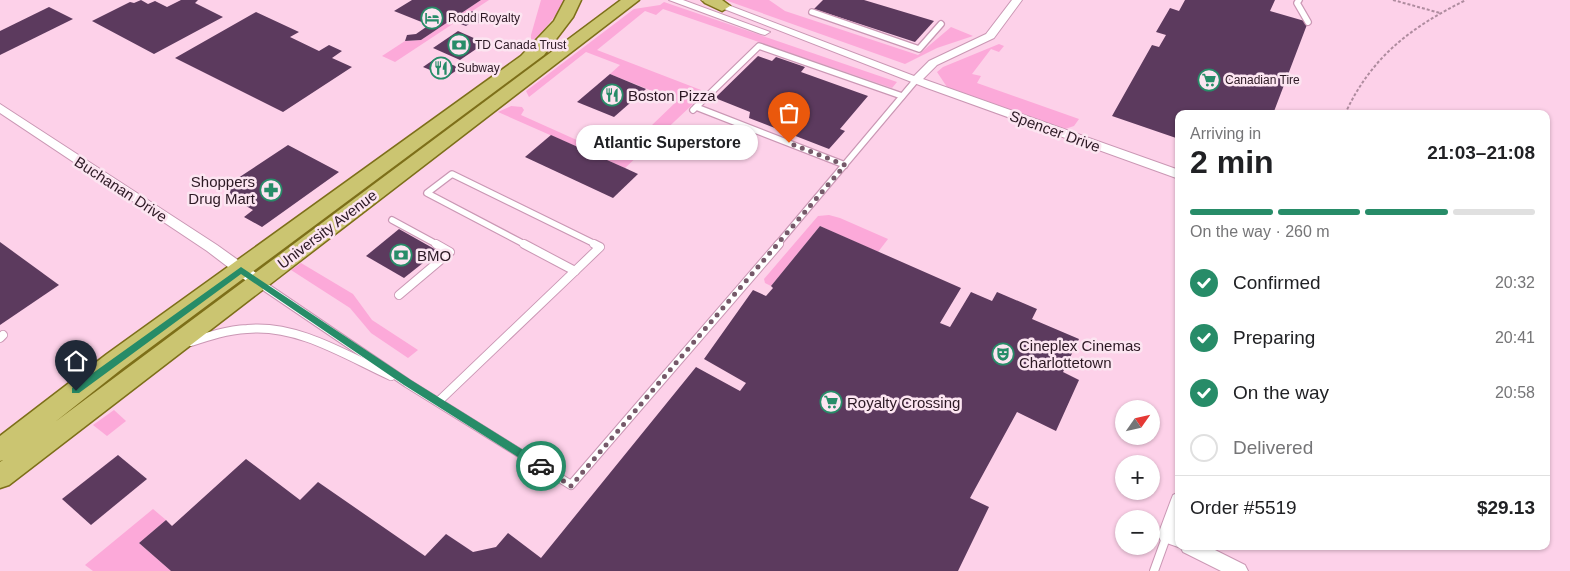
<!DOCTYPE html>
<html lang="en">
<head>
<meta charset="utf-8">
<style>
	body { margin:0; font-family:Arial,sans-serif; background:#f6f6f6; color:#202124; height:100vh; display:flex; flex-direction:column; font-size:19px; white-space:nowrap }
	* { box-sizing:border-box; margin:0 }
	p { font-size:16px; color:#757577 }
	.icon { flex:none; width:28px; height:28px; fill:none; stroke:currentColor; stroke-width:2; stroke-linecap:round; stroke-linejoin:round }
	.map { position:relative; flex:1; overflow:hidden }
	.sheet { position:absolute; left:1175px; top:110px; width:375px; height:440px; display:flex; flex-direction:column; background:#fff; border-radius:10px; box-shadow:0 1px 4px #0004 }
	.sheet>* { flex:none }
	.needle { width:32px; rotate:56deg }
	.fabs { position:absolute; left:1115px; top:400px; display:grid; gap:10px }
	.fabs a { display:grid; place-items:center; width:45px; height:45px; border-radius:50%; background:#fff; box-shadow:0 1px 4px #0004; font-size:25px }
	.pin { position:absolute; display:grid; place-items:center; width:42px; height:42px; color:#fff; margin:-51px -21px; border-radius:50% 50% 50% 0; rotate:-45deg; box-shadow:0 0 5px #0007 }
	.pin .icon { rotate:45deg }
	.courier { position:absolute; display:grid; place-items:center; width:50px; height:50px; margin:-25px; border:4px solid #278c68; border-radius:50%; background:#fff; color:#222; box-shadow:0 1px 6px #0007 }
	.bubble { position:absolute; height:35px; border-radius:18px; background:#fff; box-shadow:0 1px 4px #0004; font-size:16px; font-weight:600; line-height:35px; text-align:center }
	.overview em { font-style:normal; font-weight:600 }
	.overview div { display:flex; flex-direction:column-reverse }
	.overview { display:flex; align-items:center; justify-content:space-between; height:85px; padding:0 15px }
	h1 { font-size:32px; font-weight:600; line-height:38px }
	.bar { display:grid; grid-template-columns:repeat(4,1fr); gap:8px 5px; align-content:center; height:60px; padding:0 15px }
	.bar i { height:6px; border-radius:4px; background:#e0e0e0 }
	.bar .active { background:#278c68 }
	.bar p { grid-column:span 4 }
	.line { display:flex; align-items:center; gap:12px; padding:0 15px; border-top:1px solid #e0e0e0 }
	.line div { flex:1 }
	ol { padding:0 15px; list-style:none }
	li { display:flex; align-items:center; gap:15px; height:55px }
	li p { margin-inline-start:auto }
	li .icon { padding:5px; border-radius:50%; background:#278c68; color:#fff; stroke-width:4 }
	li:last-child { color:#757577 }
	li i { width:28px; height:28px; border:2px solid #e0e0e0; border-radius:50% }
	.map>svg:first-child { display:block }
	.green { fill:#fca9d9 }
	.building { fill:#5c3a5e }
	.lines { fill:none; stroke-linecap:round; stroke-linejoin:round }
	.service-far1-casing { stroke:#ca97b4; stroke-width:8 }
	.service-casing { stroke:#ca97b4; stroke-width:10 }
	.minor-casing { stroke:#ca97b4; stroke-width:2 }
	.primary-casing { stroke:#7d6f19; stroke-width:3 }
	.path { stroke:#af8c9f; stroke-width:2; stroke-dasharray:3 2; stroke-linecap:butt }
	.service-far1 { stroke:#fff; stroke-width:5.5 }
	.service { stroke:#fff; stroke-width:8 }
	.minor { fill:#fff; fill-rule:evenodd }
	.primary { fill:#cbc571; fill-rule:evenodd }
	.route { fill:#278c68 }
	.done { stroke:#755969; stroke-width:5; stroke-dasharray:0 9 }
	.labels { text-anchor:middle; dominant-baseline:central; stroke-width:5; stroke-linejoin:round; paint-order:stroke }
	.far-poi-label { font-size:12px; fill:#2c1924; stroke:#fce5f1; text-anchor:start }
	.poi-label { font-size:15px; fill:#2c1924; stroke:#fce5f1; text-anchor:start }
	.street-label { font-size:15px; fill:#2c1924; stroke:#fce5f1 }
</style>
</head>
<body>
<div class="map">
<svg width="1570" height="571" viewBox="0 0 1570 571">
	<rect width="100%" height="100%" fill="#fdd1e9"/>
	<g class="green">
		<path d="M481 0H489L395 62 382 56 405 41 421 40Z"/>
		<path d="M541 0H564L561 9 531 45V35Z"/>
		<path d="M725 0H769L785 11 918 55 951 27 973 36 937 48 905 64Z"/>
		<path d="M664 2 897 82 892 88 663 9 656 15 645 11 597 50 701 90 692 105 625 168 498 112 511 106 522 107 524 110 521 115 599 150 608 144 625 151 677 101 610 74 620 65 586 52 529 97 526 91 634 9 660 5Z"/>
		<path d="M999 44 1004 46 999 52 991 49 972 74 981 76 977 83 1079 119 1074 126 1065 129 947 87 937 72 943 67Z"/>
		<path d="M829 215 840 218 888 239 878 252 820 226 771 286 765 283 764 279 818 216Z"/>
		<path d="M301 263 353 294 372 320 418 350 408 358 371 333 350 308 291 270Z"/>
		<path d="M114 410 126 421 107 436 93 425Z"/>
		<path d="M153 509 166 520 139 543 171 571H93L85 565Z"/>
	</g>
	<g class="building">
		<path d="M141 0 148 4 155 1 167 7 181 0H198L195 3 223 17 154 54 92 21 130 2 134 3Z"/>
		<path d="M412 0H481L421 40 405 41 407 35 416 34 429 25 394 11Z"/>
		<path d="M823 0H864L934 21 915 42 814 9Z"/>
		<path d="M1185 0H1275L1270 11 1308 22 1273 114H1179V139L1112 116 1152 45 1159 47 1166 35 1156 32 1170 8 1179 11Z"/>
		<path d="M49 7 73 19 0 55V31Z"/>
		<path d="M472 11 487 17 477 24 472 22 466 26 455 22Z"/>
		<path d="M256 12 299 32 290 37 319 51 329 45 342 51 332 58 352 67 283 112 175 58Z"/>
		<path d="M458 31 485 43 460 60 433 48Z"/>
		<path d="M758 56 772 61 776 57 805 67 801 72 868 96 840 129 845 131 829 149 749 118 750 112 715 98Z"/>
		<path d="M436 58 460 68 447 77 423 67Z"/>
		<path d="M610 74 646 89 614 117 577 102Z"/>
		<path d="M551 135 625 168 638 174 613 198 525 157Z"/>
		<path d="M288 145 339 172 262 227 244 217 253 210 229 196V184Z"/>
		<path d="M820 226 961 288 940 323 950 327 971 292 992 301 997 292 1037 309 1032 319 1079 339 1063 372 1079 380 1056 431 1017 412 970 498 989 507 958 571H171L139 543 166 520 172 526 246 459 300 500 318 482 425 556 446 534 473 552 496 547 508 533 541 558 696 367 740 391 746 383 704 359 753 290 766 296 773 288 771 286Z"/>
		<path d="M399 229 438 251 404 278 366 256Z"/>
		<path d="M0 242 59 285 0 325Z"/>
		<path d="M118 455 147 479 91 525 62 499Z"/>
	</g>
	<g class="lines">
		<g class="service-far1-casing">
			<g id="service-far1">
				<path d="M1299 0 1297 3 1308 22"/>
				<path d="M812 12 919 49 941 24"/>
				<path d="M696 107 845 165"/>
				<path d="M693 110 759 46 902 96"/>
				<path d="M392 220 438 245"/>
				<path d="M526 245 427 193 452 174 597 245"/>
				<path d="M777 245 916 80"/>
			</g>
		</g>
		<g class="service-casing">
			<g id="service">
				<path d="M524 244 575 271"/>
				<path d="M575 271 600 247 594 244"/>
				<path d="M258 282 407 383 571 485 779 244"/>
				<path d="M399 295 450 252 436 244"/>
				<path d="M0 338 3 335"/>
				<path d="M191 342C209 336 227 330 247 329 298 324 347 356 391 376"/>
				<path d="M439 401 575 271"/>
				<path d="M1154 571 1167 535"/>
			</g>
		</g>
		<g class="minor-casing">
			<g id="minor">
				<path d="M669 0H683L770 32 765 35 761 34Z"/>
				<path d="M701 0H715L914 76 929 61 986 34 1012 0H1022L994 38 937 65 923 79 1179 170V179L927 88Z"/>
				<path d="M0 104 217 245 263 278 265 282 263 286H253L207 251 0 113Z"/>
				<path d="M1179 492 1177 531 1179 532V546H1207L1245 565 1248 571H1221L1183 552 1181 548 1161 541 1158 535 1171 500 1173 495Z"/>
			</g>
		</g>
		<g class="primary-casing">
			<g id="primary">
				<path d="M565 0H581L573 17 544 55 123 368 55 422 621 0H639L9 485 0 488V462L3 460 0 461V436L107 354 521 56 554 21Z"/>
				<path d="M702 0H722L730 6 722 11 705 3Z"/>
			</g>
		</g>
		<g class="path">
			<path d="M1393 0 1440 13"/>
			<path d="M1345 114C1371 57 1411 27 1466 0"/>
		</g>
		<use href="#service-far1" class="service-far1"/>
		<use href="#service" class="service"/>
		<use href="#minor" class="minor"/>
		<use href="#primary" class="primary"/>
	</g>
	<path class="route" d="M241 267 411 380 544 463V469H537L404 385 241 274 79 393H72V388Z"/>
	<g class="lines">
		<path class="done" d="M541 466 571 486 845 165 789 143"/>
	</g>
	<defs>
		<g id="hotel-ring" transform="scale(1.125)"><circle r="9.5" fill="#fce5f1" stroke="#278c68" stroke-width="1.5"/><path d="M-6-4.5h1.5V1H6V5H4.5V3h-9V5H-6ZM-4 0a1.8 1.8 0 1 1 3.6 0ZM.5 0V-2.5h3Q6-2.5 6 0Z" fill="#278c68"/></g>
		<g id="bank-ring" transform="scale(1.125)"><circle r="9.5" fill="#fce5f1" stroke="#278c68" stroke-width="1.5"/><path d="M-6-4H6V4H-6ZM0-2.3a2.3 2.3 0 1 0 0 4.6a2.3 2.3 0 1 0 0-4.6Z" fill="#278c68"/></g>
		<g id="restaurant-ring" transform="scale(1.125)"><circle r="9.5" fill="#fce5f1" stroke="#278c68" stroke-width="1.5"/><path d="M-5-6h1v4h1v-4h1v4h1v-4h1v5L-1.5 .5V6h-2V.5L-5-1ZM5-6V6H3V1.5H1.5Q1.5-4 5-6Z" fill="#278c68"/></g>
		<g id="supermarket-ring" transform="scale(1.125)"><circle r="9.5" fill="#fce5f1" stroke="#278c68" stroke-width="1.5"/><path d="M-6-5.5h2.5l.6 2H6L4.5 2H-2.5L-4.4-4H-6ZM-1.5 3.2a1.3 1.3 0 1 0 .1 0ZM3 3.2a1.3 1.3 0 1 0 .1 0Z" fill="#278c68"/></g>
		<g id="pharmacy-ring" transform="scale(1.125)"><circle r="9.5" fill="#fce5f1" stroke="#278c68" stroke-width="1.5"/><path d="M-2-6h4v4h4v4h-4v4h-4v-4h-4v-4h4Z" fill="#278c68"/></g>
		<g id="theatre-ring" transform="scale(1.125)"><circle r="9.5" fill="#fce5f1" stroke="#278c68" stroke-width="1.5"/><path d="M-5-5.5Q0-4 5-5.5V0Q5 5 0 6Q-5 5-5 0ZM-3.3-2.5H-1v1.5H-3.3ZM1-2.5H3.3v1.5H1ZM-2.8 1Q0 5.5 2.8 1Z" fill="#278c68"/></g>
	</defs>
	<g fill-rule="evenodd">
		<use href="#hotel-ring" x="432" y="18"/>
		<use href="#bank-ring" x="459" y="45"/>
		<use href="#restaurant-ring" x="441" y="68"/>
		<use href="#supermarket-ring" x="1209" y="80"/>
		<use href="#restaurant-ring" x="612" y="95"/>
		<use href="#pharmacy-ring" x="271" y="190"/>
		<use href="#bank-ring" x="401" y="255"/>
		<use href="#theatre-ring" x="1003" y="354"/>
		<use href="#supermarket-ring" x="831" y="402"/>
	</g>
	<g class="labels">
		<g class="far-poi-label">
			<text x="448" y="18">Rodd Royalty</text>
			<text x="475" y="45">TD Canada Trust</text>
			<text x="457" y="68">Subway</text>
			<text x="1225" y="80">Canadian Tire</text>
		</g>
		<g class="poi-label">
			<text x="628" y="95">Boston Pizza</text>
			<text x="255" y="181" text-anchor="end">Shoppers<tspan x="255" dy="17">Drug Mart</tspan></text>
			<text x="417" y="255">BMO</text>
			<text x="1019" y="345">Cineplex Cinemas<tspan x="1019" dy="17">Charlottetown</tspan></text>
			<text x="847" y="402">Royalty Crossing</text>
		</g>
		<g class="street-label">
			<text transform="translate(1055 131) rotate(20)">Spencer Drive</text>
			<text transform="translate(121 189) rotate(33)">Buchanan Drive</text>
			<text transform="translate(327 229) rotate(-37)">University Avenue</text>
		</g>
	</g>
</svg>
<div class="fabs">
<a><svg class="needle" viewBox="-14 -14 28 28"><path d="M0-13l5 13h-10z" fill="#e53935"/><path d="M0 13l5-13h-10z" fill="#757577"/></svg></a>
<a>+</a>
<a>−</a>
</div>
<div class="pin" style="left:789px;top:143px;background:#ea580c"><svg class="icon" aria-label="bag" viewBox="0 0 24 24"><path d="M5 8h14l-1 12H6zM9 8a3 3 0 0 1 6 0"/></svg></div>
<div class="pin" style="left:76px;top:391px;background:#1f2937"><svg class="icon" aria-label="home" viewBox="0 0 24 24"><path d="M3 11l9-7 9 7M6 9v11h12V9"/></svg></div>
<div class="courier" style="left:541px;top:466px"><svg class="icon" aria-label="car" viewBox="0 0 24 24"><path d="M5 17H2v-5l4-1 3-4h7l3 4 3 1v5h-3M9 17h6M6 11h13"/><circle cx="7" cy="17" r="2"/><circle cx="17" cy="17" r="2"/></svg></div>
<div class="bubble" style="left:576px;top:125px;width:182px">Atlantic Superstore</div>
<section class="sheet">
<div class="overview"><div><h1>2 min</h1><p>Arriving in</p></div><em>21:03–21:08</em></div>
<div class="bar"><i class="active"></i><i class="active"></i><i class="active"></i><i></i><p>On the way · 260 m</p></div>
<ol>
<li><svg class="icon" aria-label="check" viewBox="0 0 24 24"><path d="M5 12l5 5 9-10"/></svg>Confirmed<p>20:32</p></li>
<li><svg class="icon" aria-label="check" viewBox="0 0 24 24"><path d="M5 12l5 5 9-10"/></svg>Preparing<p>20:41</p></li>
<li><svg class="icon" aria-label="check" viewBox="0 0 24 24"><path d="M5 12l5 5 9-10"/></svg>On the way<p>20:58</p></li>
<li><i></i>Delivered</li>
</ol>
<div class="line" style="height:65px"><div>Order #5519</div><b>$29.13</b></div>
</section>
</div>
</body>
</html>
